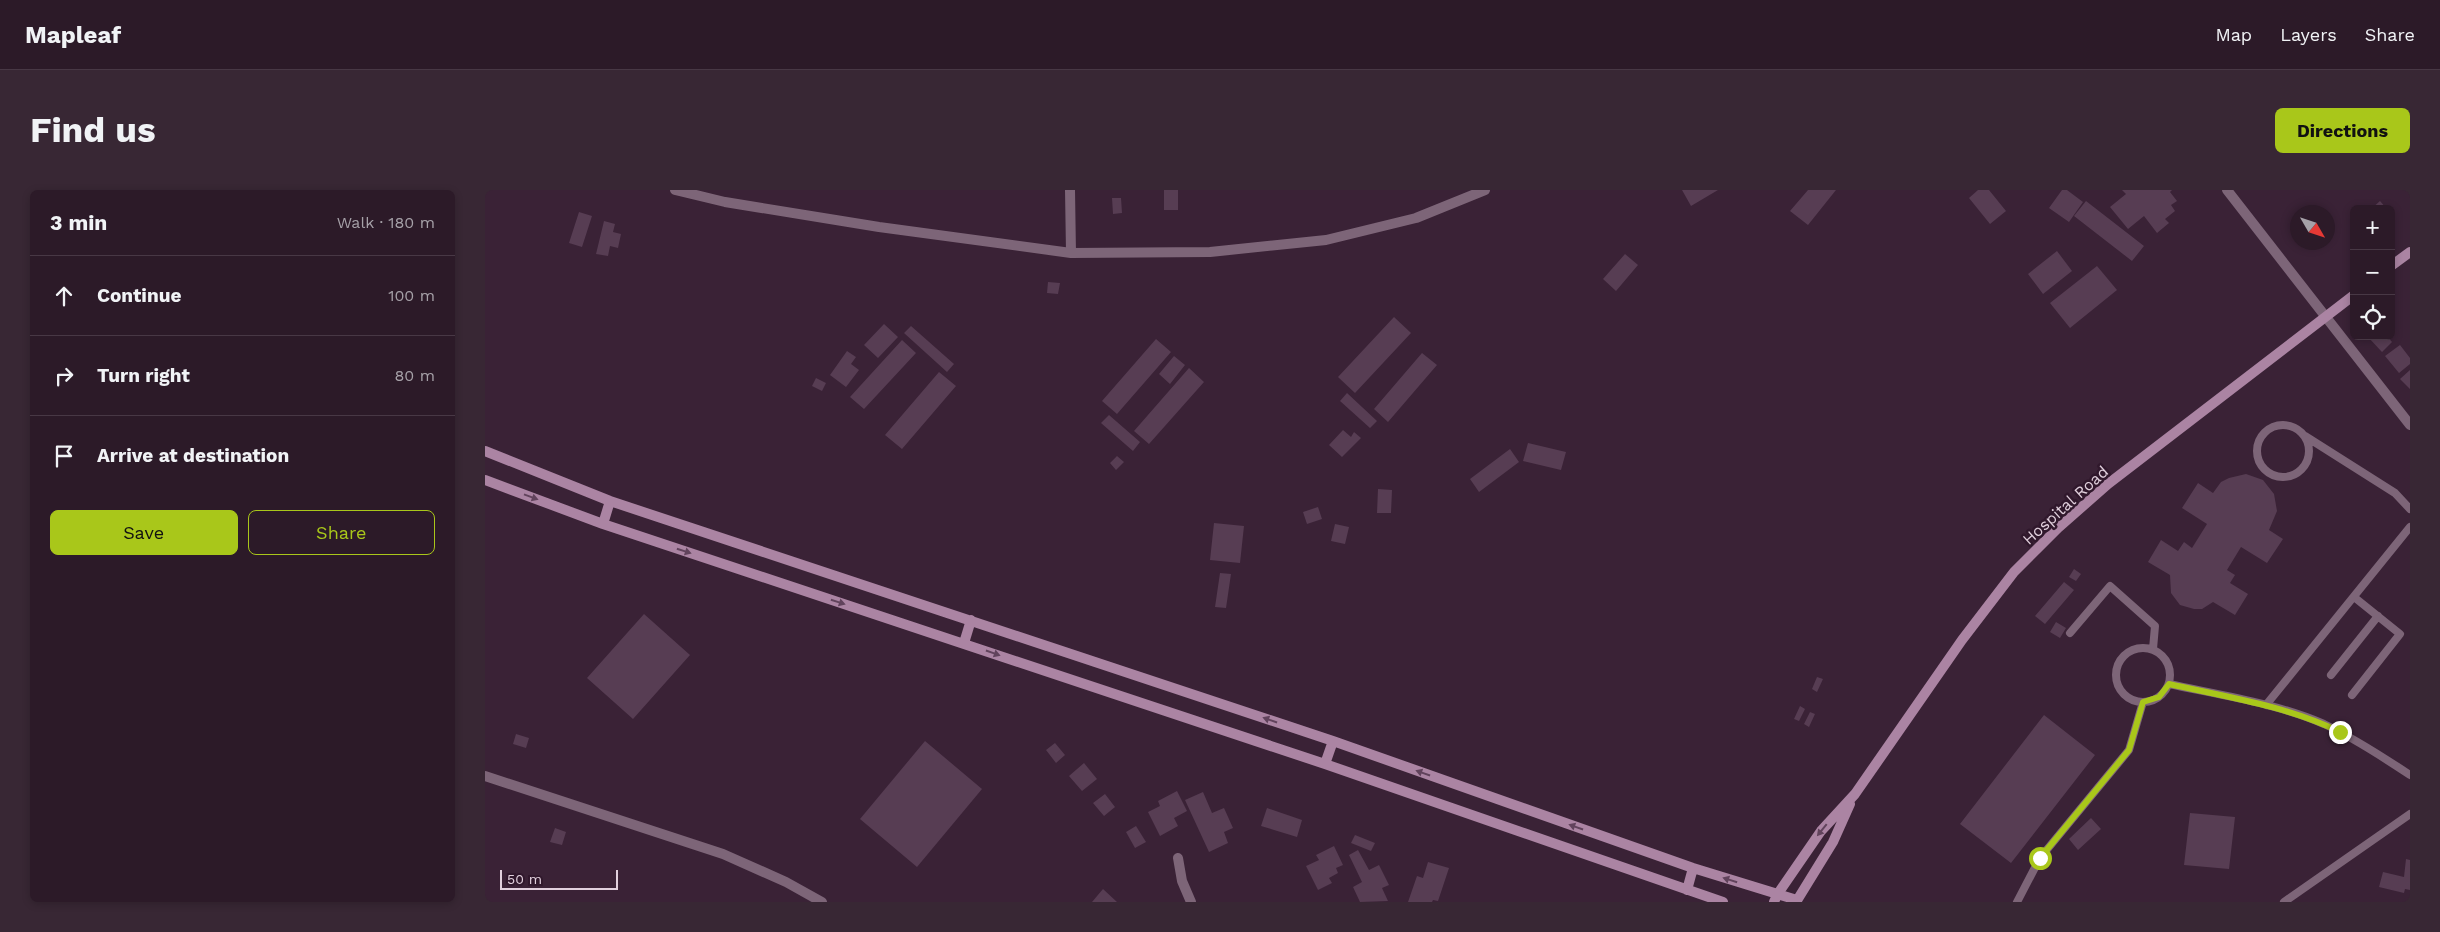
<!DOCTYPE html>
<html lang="en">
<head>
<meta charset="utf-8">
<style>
  :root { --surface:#2c1a28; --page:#382734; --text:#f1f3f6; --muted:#a6a1a8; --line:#483845; --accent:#a9c71a }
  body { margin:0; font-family:"Work Sans",sans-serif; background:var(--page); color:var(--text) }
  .controls { position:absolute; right:15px; top:15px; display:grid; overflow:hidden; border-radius:8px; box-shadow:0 2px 8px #0003 }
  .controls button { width:45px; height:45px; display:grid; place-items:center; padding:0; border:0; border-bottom:1px solid var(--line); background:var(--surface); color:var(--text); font:25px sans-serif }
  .compass { position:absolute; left:1805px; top:15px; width:45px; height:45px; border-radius:50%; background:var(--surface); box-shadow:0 2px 8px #0003; rotate:129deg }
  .scale { position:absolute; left:15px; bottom:12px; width:118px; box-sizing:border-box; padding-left:5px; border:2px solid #e1d0dd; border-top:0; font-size:14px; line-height:18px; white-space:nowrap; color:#e1d0dd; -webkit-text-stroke:4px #30182c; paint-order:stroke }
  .stop { position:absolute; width:15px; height:15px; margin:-11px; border:4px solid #a9c71a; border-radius:50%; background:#fff }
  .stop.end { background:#a9c71a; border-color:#fff; box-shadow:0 1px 5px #0008 }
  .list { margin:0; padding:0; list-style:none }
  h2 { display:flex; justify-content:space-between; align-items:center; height:65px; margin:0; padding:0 20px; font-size:21px }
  h2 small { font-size:16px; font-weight:400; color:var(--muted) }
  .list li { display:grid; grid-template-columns:32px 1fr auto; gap:15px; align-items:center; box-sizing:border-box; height:80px; padding:0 20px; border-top:1px solid var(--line) }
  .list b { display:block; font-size:19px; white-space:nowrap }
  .list em { font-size:16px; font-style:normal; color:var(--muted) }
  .actions { display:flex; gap:10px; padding:15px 20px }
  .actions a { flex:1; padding:11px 0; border:1px solid var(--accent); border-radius:8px; text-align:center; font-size:18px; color:var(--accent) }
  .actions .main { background:var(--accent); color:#111 }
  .icon { flex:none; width:28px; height:28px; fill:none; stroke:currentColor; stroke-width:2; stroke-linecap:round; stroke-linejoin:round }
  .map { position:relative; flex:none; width:1925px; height:712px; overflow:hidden; border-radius:8px }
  header { display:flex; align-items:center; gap:30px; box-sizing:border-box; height:70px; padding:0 25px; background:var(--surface); border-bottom:1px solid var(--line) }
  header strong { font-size:24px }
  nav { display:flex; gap:28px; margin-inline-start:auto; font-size:18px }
  .intro { display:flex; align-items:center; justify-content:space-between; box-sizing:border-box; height:120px; padding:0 30px }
  h1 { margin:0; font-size:35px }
  .button { padding:12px 22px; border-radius:8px; background:var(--accent); color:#111; font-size:18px; font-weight:700 }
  main { display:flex; gap:30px; padding:0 30px }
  aside { flex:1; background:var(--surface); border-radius:8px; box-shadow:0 2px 8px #0003 }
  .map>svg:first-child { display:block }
  .building { fill:#573d53 }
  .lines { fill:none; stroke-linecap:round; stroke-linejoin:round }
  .lane { stroke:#7d6578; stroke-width:8 }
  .street { stroke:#7d6578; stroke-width:10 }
  .secondary { stroke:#ab84a3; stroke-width:10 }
  .oneway { fill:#61435c }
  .route { stroke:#a9c71a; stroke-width:6 }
  .labels { text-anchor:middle; stroke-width:5; stroke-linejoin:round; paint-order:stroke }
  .street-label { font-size:16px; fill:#e1d0dd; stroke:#30182c }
</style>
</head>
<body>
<header>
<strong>Mapleaf</strong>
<nav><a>Map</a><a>Layers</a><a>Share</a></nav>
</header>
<div class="intro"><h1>Find us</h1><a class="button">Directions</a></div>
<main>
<aside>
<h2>3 min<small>Walk · 180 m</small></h2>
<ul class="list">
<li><svg class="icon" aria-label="ahead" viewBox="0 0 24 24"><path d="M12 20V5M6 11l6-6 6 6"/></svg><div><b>Continue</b></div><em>100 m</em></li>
<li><svg class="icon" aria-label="right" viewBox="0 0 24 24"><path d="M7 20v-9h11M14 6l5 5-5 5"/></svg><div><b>Turn right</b></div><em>80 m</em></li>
<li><svg class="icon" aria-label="arrive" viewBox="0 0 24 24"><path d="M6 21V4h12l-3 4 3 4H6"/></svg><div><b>Arrive at destination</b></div></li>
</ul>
<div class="actions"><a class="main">Save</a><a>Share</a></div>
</aside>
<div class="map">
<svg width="1925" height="712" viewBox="0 0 1925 712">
  <rect width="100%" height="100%" fill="#3a2236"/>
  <path class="building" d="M679 0H693V20H679Z
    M1197 0H1233L1206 16Z
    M1323 0H1351L1323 35 1305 21Z
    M1493 0H1504L1521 21 1505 34 1484 8Z
    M1577 0H1582L1598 12 1584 32 1564 18Z
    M1637 0H1687L1685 2 1692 11 1686 15 1690 21 1680 29 1684 33 1672 43 1659 26 1643 39 1625 17 1641 4Z
    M627 8H636L637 23 628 24Z
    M1601 11 1659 56 1647 71 1589 26Z
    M1895 11 1902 19H1886Z
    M94 22 107 26 97 57 84 53Z
    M119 31 130 34 128 42 136 44 133 58 125 56 123 66 111 64Z
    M1572 61 1587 81 1558 104 1543 84Z
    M1140 64 1153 75 1131 101 1118 89Z
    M1612 76 1632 100 1585 138 1565 113Z
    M563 92 575 93 573 104 562 103Z
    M909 127 926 143 870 203 853 187Z
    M399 134 413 147 393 168 379 155Z
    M426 136 469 174 462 182 419 143Z
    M1882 146H1902L1907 152 1897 162Z
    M671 149 686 162 632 224 617 211Z
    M417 150 431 163 379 219 365 207Z
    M1915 155 1925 168V174L1914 183 1900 166Z
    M362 161 371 167 366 174 374 180 361 197 345 185Z
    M937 163 952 175 903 232 889 219Z
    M689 166 700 175 685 194 674 184Z
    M704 178 719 192 664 254 649 241Z
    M1925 180V199L1915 189Z
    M454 182 471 196 417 259 400 245Z
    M331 188 341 193 337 201 327 196Z
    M862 203 892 231 885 238 855 211Z
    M624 225 655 252 648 261 616 233Z
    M858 240 866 247 869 242 876 248 857 267 844 255Z
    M1043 253 1081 262 1076 280 1038 271Z
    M1025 259 1034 272 994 302 985 289Z
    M632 266 639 272 631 280 625 273Z
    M1761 284 1778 290 1789 304 1792 321 1784 340 1798 349 1782 373 1756 357 1742 380 1750 385 1745 393 1763 404 1750 425 1728 412 1717 419H1709L1695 415 1686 403 1685 385 1663 372 1676 350 1693 361 1699 352 1707 358 1722 334 1697 318 1713 293 1728 303 1736 292 1744 288Z
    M893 299 907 300 906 323H892Z
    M833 317 837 329 822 334 818 322Z
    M729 333 759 336 755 373 725 370Z
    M850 334 864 337 860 354 846 351Z
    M1589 379 1596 384 1591 391 1584 387Z
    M735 383 746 384 741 418 730 417Z
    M1579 392 1589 400 1560 434 1550 426Z
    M159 424 205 465 148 529 102 488Z
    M1571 432 1581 438 1575 448 1565 442Z
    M1332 487 1338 489 1332 502 1327 499Z
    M1315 516 1320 519 1314 531 1309 529Z
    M1325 522 1330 524 1324 537 1319 534Z
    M1559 525 1610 565 1526 673 1475 634Z
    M31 544 44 548 41 558 28 554Z
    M440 551 497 599 432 677 375 629Z
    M570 553 580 565 571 573 561 560Z
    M599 573 612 589 597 601 584 586Z
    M692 601 702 621 689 628 693 636 675 646 663 622 675 616 673 611Z
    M718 602 727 623 739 618 748 638 739 642 743 653 724 662 700 610Z
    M620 604 630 617 619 626 608 613Z
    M782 618 817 630 812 647 776 636Z
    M1705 623 1750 627 1744 679 1699 675Z
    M1606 628 1616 639 1593 660 1584 649Z
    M651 636 661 652 650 658 641 642Z
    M70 638 81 642 77 655 65 652Z
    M870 645 890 653 886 661 866 653Z
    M849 656 858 675 851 678 853 683 844 688 847 693 833 700 821 676 834 670 831 665Z
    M873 660 884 680 894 675 904 695 897 698 903 711 875 712 868 697 877 692 864 665Z
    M1921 669 1925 670V700L1920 699 1919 703 1894 697 1898 682 1919 687Z
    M943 672 964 678 953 711 948 710 947 712H923L932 686 938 688Z
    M618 699 632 712H607Z"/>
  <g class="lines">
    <path class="lane" d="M1772 261a26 26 0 1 1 52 0a26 26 0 1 1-52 0Z
      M1820 246 1910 303 1925 319
      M1585 443 1625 396 1670 436 1668 459
      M1631 485a27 27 0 1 1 54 0a27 27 0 1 1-54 0Z
      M1846 485 1893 426
      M1684 494C1735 505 1791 513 1839 534 1869 548 1898 567 1925 585
      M1867 505 1915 444 1869 407
      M1781 515 1925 337
      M1532 712 1555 668 1644 560 1658 512
      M1799 712 1925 624"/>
    <path class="street" d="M190 0 240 12 394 37 586 63 725 62 841 50 931 28 1000 0
      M585 0 586 63
      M1742 0 1925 235
      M0 586 238 664 301 692 337 712
      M693 668 697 691 706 712"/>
    <path class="secondary" d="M1906 76 1925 62
      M0 261 125 311 848 551 1208 678 1312 710
      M0 290 118 334 840 574 1238 712
      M118 334 125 311
      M479 453 486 430
      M840 574 848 551
      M1202 700 1208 678
      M1289 712 1292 705 1336 641 1370 604 1477 450 1529 382 1573 338 1623 294 1869 105
      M1311 712 1348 652 1365 614"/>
  </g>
  <defs><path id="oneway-solid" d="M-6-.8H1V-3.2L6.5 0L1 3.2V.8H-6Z" transform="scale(1.25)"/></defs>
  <g class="oneway">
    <use href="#oneway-solid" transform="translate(46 307) rotate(20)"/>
    <use href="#oneway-solid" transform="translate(199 361) rotate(18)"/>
    <use href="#oneway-solid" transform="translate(353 412) rotate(18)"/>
    <use href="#oneway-solid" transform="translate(508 463) rotate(19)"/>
    <use href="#oneway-solid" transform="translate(785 530) rotate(-161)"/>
    <use href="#oneway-solid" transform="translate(938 583) rotate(-161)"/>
    <use href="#oneway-solid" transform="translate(1091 637) rotate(-161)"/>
    <use href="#oneway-solid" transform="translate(1337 640) rotate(129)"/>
    <use href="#oneway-solid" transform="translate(1245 690) rotate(-162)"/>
  </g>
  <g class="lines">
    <path class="route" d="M1555 668 1644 560 1658 512 1674 507 1684 494C1742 507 1802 516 1855 542"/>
  </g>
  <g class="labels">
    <g class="street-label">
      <text transform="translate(1580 315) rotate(-42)" y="6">Hospital Road</text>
    </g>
  </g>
</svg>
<div class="controls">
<button>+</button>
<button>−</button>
<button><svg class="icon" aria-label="locate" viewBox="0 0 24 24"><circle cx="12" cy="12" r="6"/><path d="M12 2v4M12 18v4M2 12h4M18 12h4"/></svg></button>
</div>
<svg class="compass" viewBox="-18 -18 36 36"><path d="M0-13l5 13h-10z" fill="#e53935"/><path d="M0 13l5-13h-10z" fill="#a6a1a8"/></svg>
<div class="scale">50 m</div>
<div class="stop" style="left:1555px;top:668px"></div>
<div class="stop end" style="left:1855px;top:542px"></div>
</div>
</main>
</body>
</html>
